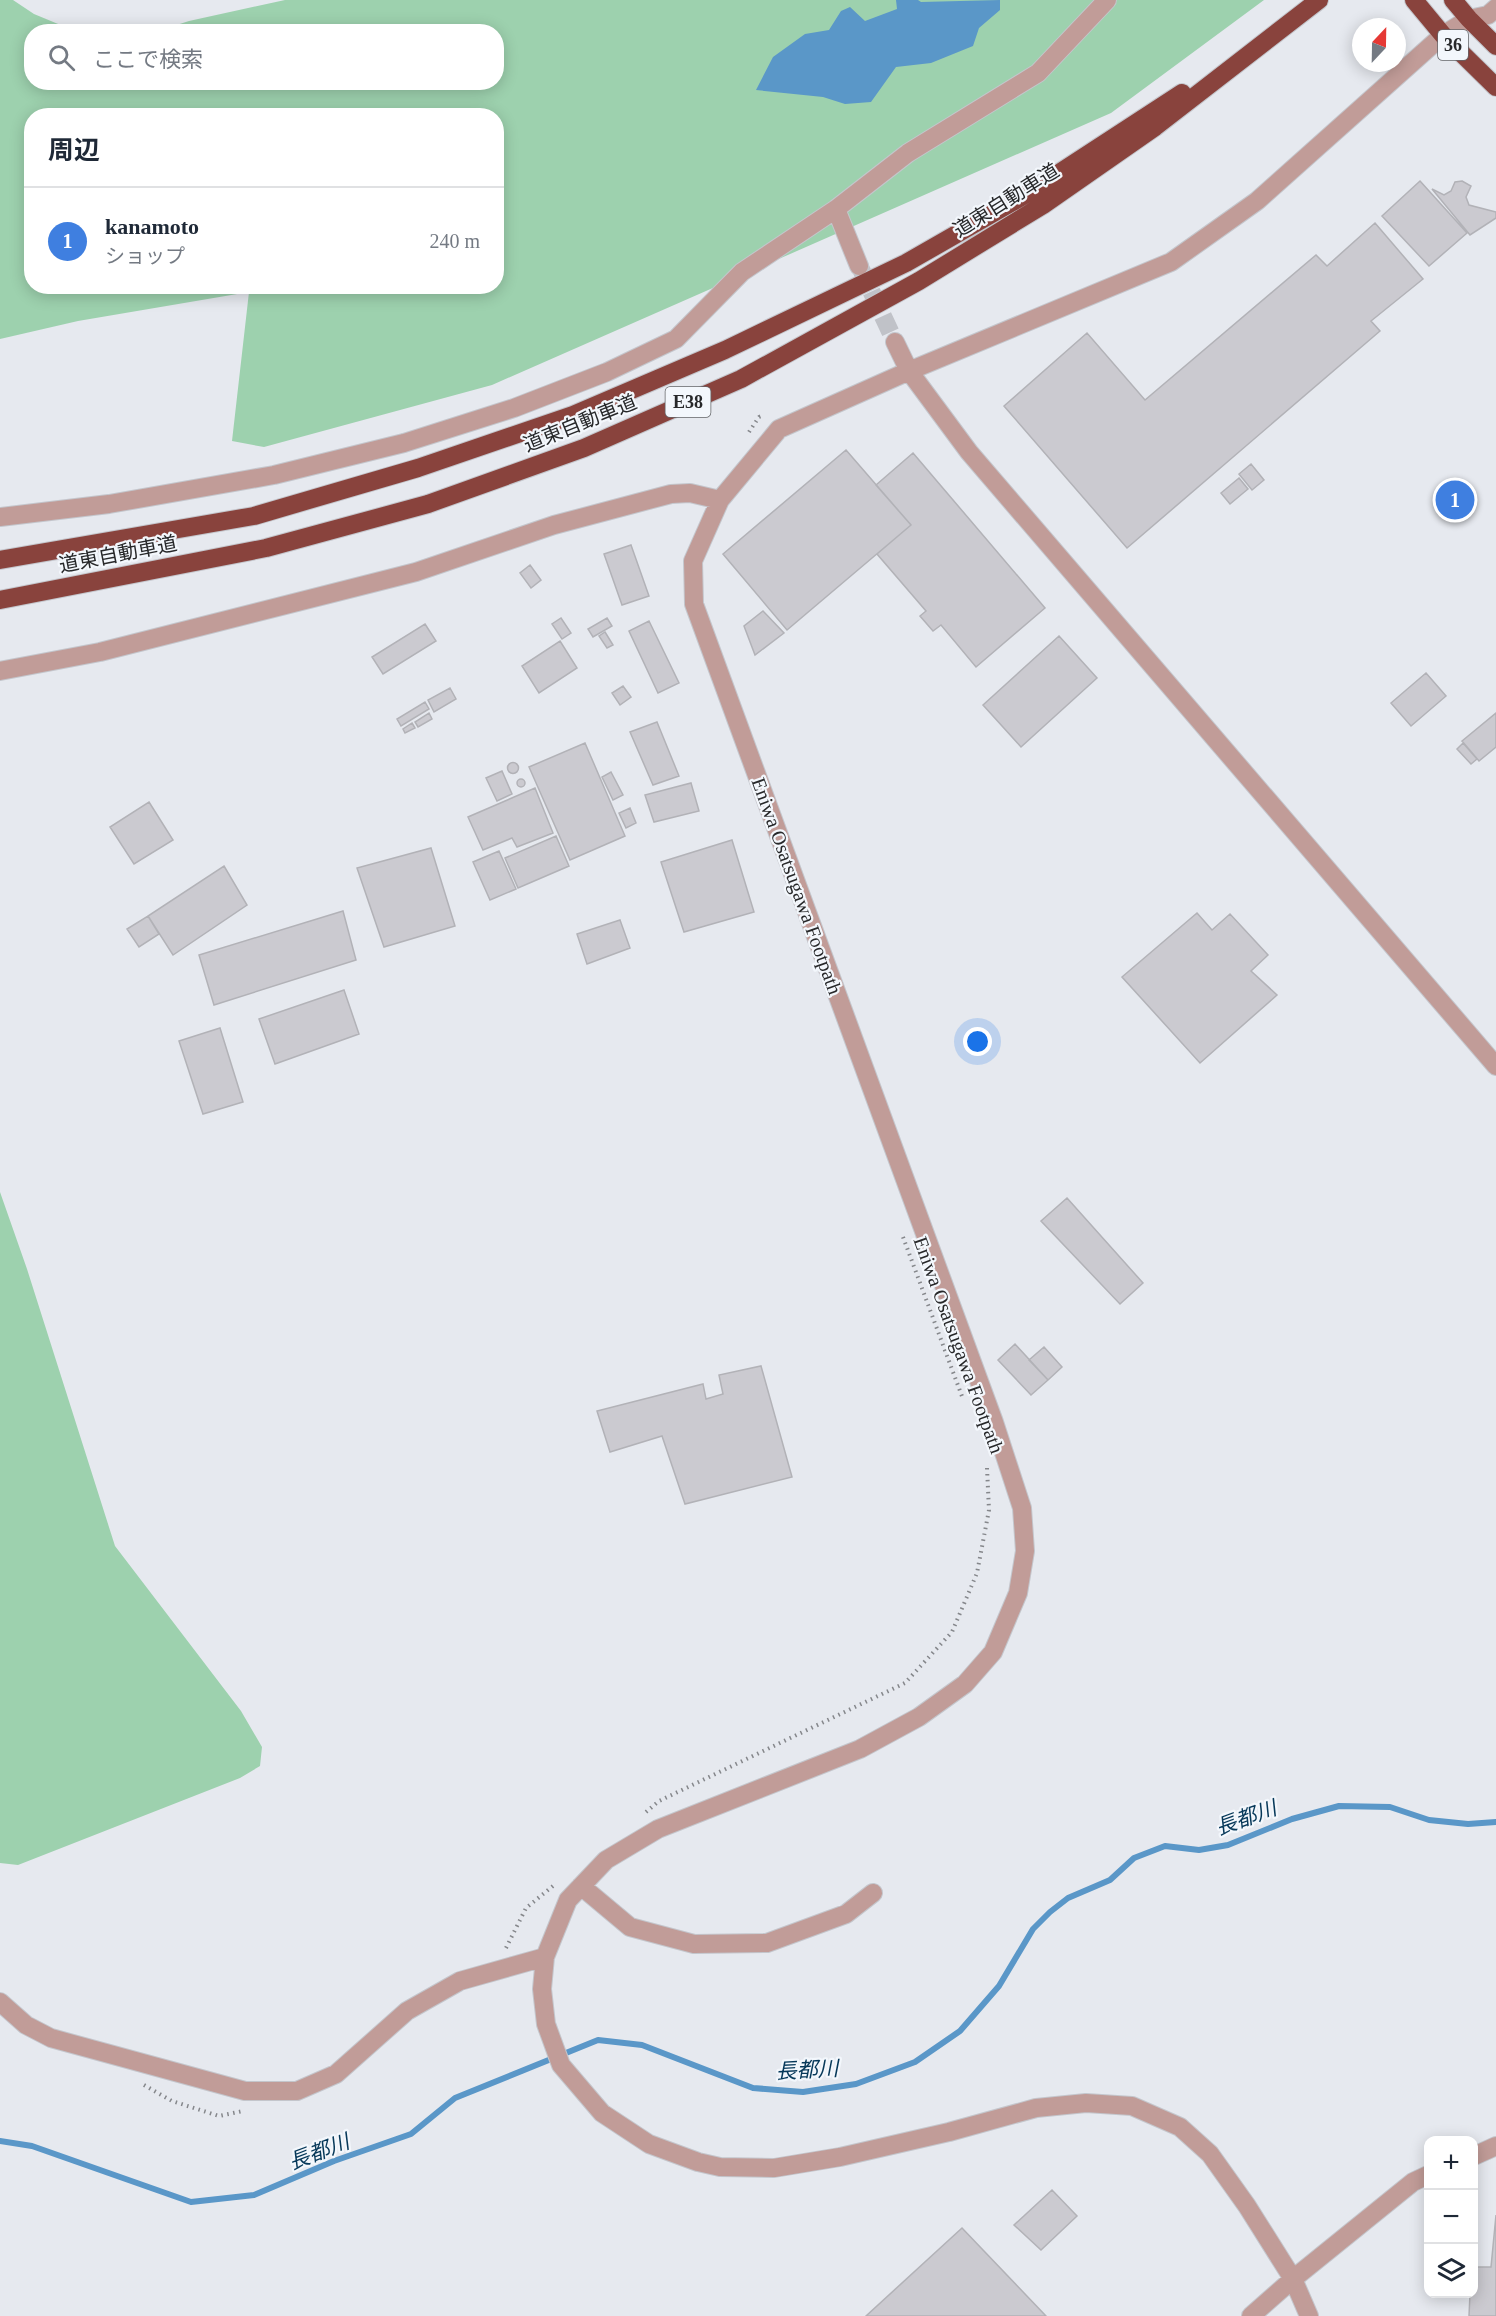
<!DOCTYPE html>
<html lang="ja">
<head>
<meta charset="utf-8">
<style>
  :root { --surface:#fff; --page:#f2f2f3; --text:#1f2937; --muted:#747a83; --line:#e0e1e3; --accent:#ea580c }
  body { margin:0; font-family:"Times New Roman","Noto Sans JP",serif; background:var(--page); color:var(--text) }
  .controls { position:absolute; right:18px; bottom:18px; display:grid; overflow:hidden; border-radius:12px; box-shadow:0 3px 15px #0003 }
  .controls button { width:54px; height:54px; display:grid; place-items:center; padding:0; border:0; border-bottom:2px solid var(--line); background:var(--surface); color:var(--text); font:30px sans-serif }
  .compass { position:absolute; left:1352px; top:18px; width:54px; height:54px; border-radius:50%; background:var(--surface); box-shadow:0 3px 15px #0003; rotate:22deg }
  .you { position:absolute; left:978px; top:1042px; width:21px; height:21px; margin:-15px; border:4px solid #fff; border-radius:50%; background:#1a73e8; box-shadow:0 0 0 9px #1a73e833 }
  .badge { display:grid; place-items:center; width:39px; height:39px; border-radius:50%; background:var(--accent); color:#fff; font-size:20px; font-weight:700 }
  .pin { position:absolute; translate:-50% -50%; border:3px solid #fff; box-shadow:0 2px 6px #0006 }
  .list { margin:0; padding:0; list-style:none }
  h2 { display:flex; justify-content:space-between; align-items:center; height:78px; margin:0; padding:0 24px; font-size:26px }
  h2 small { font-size:20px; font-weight:400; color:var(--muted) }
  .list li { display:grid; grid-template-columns:39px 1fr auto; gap:18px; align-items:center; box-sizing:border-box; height:108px; padding:0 24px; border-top:2px solid var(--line) }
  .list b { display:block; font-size:22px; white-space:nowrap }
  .list p { margin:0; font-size:20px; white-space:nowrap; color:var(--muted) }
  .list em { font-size:20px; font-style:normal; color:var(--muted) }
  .icon { flex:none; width:33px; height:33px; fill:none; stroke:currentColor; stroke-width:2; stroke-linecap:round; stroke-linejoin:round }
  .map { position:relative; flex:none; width:1496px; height:2316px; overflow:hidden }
  .search { position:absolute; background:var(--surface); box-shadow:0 3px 15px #0003; left:24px; top:24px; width:480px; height:66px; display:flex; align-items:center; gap:15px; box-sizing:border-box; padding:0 21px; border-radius:24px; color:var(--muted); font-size:22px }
  .panel { position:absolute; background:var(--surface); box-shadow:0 3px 15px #0003; left:24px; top:108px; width:480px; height:186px; border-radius:24px }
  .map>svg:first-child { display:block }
  .green { fill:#9dd1ae; fill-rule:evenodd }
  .water { fill:#5a97c8 }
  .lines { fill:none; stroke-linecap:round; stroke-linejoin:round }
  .stream { stroke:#5a97c8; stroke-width:6 }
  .building { fill:#cbcad0; stroke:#b2b2b7; stroke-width:1.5 }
  .minor-tunnel { stroke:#c0c2c8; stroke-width:18; stroke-dasharray:18 9; stroke-linecap:butt }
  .minor-casing { stroke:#c4c6cc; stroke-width:20 }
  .highway-casing { stroke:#c4c6cc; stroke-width:20 }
  .path { stroke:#85878b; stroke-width:4; stroke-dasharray:1.5 4.5; stroke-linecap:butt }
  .minor { stroke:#c19c98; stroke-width:18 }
  .highway { stroke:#89433d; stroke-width:18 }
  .labels { text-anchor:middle; stroke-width:4.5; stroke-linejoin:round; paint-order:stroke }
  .shield { fill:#f3f7fc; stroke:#646669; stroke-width:1.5 }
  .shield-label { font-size:18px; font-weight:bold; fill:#27282a }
  .street-label { font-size:20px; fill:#27282a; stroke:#f3f7fc }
  .water-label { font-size:21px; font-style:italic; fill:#063859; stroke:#f3f7fc }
</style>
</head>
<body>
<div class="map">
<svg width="1496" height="2316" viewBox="0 0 1496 2316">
  <rect width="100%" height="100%" fill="#e6e9ef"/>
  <path class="green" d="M0 0H13L34 14 75 31 32 32V82H496V32L158 31 189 21 285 0H1264L1111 113 492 385 264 447 232 441 249 292 78 321 0 339ZM32 116H496V286H32Z
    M0 1192 27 1269 115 1546 241 1711 262 1747 260 1766 240 1778 18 1865 0 1863Z"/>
  <path class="water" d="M896 0H918L921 2 1000 0V10L979 28 973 46 931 63 896 67 871 102 845 104 823 97 756 90 773 57 805 34 829 30 841 11 850 7 865 21 897 9Z"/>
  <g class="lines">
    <path class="stream" d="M0 2141 32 2146 191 2202 254 2195 334 2161 411 2134 455 2098 598 2040 642 2045 753 2088 803 2092 856 2084 915 2062 960 2031 999 1986 1033 1929 1050 1912 1068 1898 1110 1880 1134 1858 1165 1846 1199 1850 1228 1845 1292 1819 1339 1806 1390 1807 1429 1820 1468 1824 1496 1822"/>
  </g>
  <path class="building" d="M1420 181 1467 233 1429 266 1382 216Z
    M1462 181 1471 186 1466 197 1469 205 1496 212V218L1470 235 1432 189 1444 195 1451 191 1455 182Z
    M1375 223 1423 279 1371 321 1380 331 1127 548 1004 406 1087 333 1145 400 1316 255 1327 266Z
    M846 450 911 525 787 630 723 554Z
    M913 453 1045 608 976 667 941 625 933 631 920 616 926 611 877 554 911 525 876 485Z
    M1251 464 1264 480 1252 490 1239 474Z
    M1239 478 1248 489 1230 504 1221 493Z
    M631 545 649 596 622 605 604 554Z
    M530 565 541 580 531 588 520 573Z
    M763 611 784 633 755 655 744 626Z
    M561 618 571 633 562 639 552 624Z
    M607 618 612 626 593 637 588 629Z
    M649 621 679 683 658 693 629 631Z
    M425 624 436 641 383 674 372 657Z
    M605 632 613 645 607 648 599 636Z
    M1059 636 1097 678 1021 747 983 705Z
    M560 641 577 668 539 693 522 666Z
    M1426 673 1446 696 1411 726 1391 703Z
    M623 686 631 697 620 705 612 693Z
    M450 688 456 699 434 712 428 700Z
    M425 702 429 709 401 726 397 719Z
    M429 713 432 719 418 727 415 722Z
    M1496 713V747L1479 761 1462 741Z
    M657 722 679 776 653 785 630 732Z
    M412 723 415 728 405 733 403 729Z
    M585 743 625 836 570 860 529 767Z
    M1463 743 1477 759 1471 764 1457 749Z
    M507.5 768a5.5 5.5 0 1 1 11 0a5.5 5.5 0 1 1-11 0Z
    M502 771 512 794 497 801 486 778Z
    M611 772 623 795 613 800 602 777Z
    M517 783a4 4 0 1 1 8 0a4 4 0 1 1-8 0Z
    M691 783 699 811 654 822 645 795Z
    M535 788 553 833 517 847 512 838 483 850 468 817Z
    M149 802 173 840 134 864 110 827Z
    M630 808 636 823 626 828 619 813Z
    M556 836 569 866 518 888 505 858Z
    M732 840 754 912 684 932 661 862Z
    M431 848 455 926 384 947 357 868Z
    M499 851 516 889 490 900 473 862Z
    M224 866 247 905 173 955 148 916Z
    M343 911 356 960 214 1005 199 955Z
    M1197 913 1212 930 1230 914 1268 955 1251 971 1277 995 1200 1063 1122 977Z
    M148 916 159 934 139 947 127 929Z
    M620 920 630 948 587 964 577 934Z
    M344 990 359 1034 275 1064 259 1019Z
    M220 1028 243 1102 203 1114 179 1041Z
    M1067 1198 1143 1283 1120 1304 1041 1221Z
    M1015 1344 1048 1380 1031 1395 998 1360Z
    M1044 1347 1062 1367 1048 1380 1029 1360Z
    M761 1366 792 1477 685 1504 662 1436 610 1452 597 1411 703 1384 706 1399 723 1394 719 1375Z
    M1052 2190 1077 2216 1041 2250 1014 2225Z
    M1496 2215V2316H1469L1470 2294H1474V2267H1491Z
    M962 2228 1046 2316H866Z"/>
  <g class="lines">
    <path class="minor-tunnel" d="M860 267 895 342"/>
    <g class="minor-casing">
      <path id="minor" d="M836 209 859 266
        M895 342 909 371 969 452 1496 1066
        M0 517 109 504 274 475 404 443 514 408 607 372 676 339 742 272 836 209 908 153 1038 73 1107 0
        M0 671 100 652 416 572 554 525 671 494 690 493 720 500
        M581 1886 630 1927 694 1944 767 1943 846 1914 873 1893
        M0 2002 26 2025 51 2038 245 2091H297L336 2074 407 2011 460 1981 545 1957
        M1474 2156 1496 2146
        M1251 2316 1293 2279 1413 2182 1428 2175
        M1309 2316 1293 2279 1247 2206 1210 2154 1180 2127 1132 2106 1086 2103 1036 2108 949 2132 840 2157 774 2168 720 2167 698 2162 649 2144 602 2113 561 2065 546 2024 542 1989 545 1957 568 1900 606 1860 658 1829 860 1749 919 1717 965 1684 993 1652 1018 1593 1025 1551 1022 1508 994 1422 694 604 693 561 720 500 779 429 909 371 1171 262 1257 201 1443 35 1469 19 1488 15 1496 8"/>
    </g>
    <g class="highway-casing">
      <path id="highway" d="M1414 0 1443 35 1496 87
        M1453 0 1469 19 1496 46
        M0 560 254 516 418 468 573 415 725 350 906 263 1030 192 1182 93
        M0 600 266 548 428 504 584 448 741 379 919 281 1043 205 1155 127 1319 0"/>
    </g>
    <path class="path" d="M749 432 759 417 764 415
      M903 1237 963 1399
      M646 1812 659 1801 905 1683 952 1632 977 1573 989 1510 987 1468
      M506 1948 526 1908 553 1886
      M144 2085 172 2101 219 2116 243 2111"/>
    <use href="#minor" class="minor"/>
    <use href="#highway" class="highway"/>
  </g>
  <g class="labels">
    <g class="shield">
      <rect x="1438" y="30" width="30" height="30" rx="4.5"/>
      <rect x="665.5" y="387" width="45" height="30" rx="4.5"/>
    </g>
    <g class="shield-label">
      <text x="1453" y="51">36</text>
      <text x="688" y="408">E38</text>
    </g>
    <g class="street-label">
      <text transform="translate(1006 200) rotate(-32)" y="7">道東自動車道</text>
      <text transform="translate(580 423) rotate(-22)" y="7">道東自動車道</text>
      <text transform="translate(118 554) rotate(-11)" y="7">道東自動車道</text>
      <text transform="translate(797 886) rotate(70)" y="7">Eniwa Osatsugawa Footpath</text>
      <text transform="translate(959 1345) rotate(70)" y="7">Eniwa Osatsugawa Footpath</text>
    </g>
    <g class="water-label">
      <text transform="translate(1246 1818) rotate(-20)" y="7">長都川</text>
      <text transform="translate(807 2070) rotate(-3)" y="7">長都川</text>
      <text transform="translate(319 2152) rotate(-21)" y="7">長都川</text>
    </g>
  </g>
</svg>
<div class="controls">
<button>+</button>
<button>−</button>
<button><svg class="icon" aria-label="layers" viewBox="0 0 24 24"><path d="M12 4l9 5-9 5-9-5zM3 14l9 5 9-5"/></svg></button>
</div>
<svg class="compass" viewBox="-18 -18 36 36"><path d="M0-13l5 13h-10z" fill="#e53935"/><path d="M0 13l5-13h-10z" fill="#747a83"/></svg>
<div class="you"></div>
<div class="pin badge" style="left:1455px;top:500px;background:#3f7fe0">1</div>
<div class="search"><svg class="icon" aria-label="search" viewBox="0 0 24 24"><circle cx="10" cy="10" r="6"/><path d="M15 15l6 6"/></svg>ここで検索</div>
<section class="panel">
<h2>周辺<small></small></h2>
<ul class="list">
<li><span class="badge" style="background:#3f7fe0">1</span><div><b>kanamoto</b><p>ショップ</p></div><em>240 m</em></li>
</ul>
</section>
</div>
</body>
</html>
